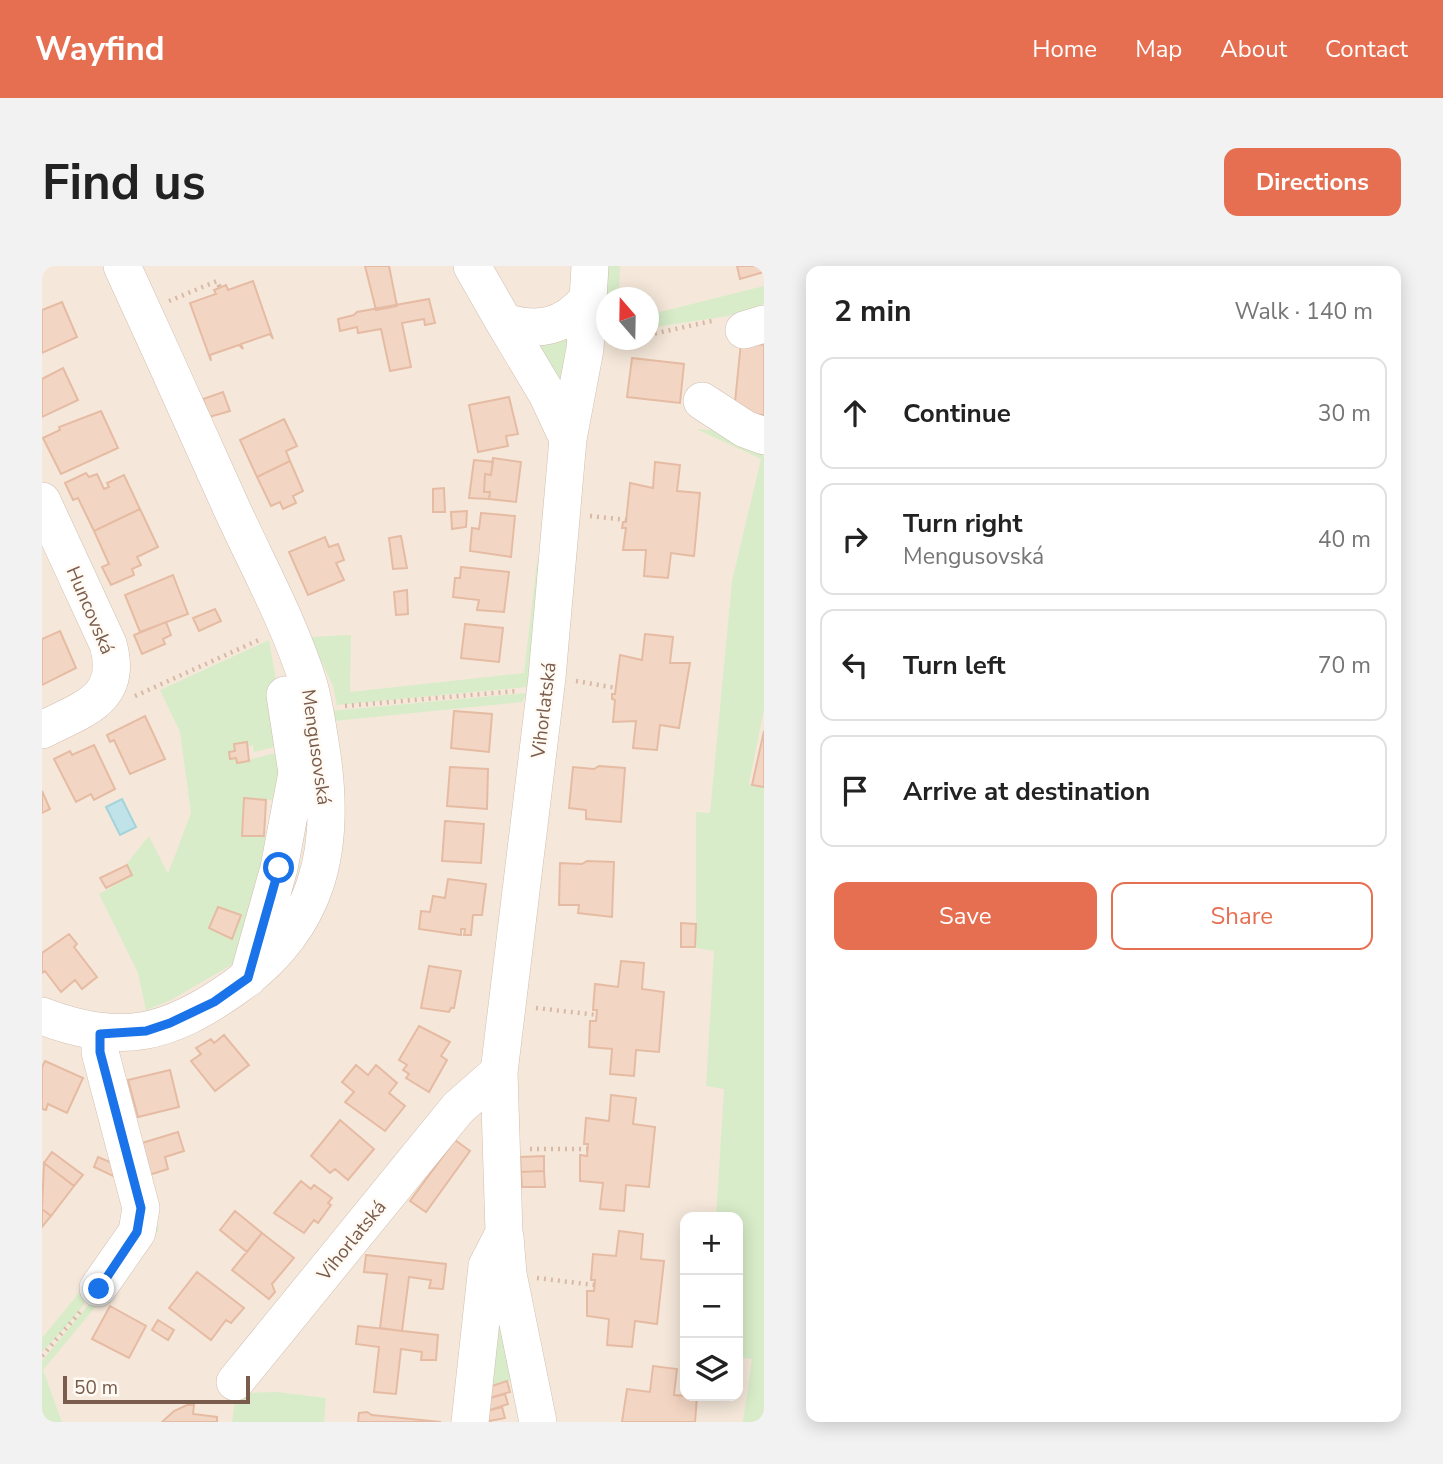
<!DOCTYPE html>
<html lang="en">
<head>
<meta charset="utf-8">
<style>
  :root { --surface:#fff; --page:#f2f2f2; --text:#222; --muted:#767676; --line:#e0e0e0; --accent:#e76f51 }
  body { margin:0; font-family:"Nunito Sans",sans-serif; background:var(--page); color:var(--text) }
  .controls { position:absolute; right:21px; bottom:21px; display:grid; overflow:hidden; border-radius:14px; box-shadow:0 4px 18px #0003 }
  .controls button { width:63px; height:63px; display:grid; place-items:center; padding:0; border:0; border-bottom:2px solid var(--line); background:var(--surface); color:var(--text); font:35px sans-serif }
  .compass { position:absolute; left:554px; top:21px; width:63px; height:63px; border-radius:50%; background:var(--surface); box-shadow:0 4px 18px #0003; rotate:340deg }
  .scale { position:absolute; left:21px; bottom:18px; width:187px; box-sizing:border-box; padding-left:7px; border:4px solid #7a5c4d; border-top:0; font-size:19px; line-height:24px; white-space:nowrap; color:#7a5c4d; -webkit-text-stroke:5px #fffaf3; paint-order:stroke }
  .stop { position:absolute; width:21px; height:21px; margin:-16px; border:5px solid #1a73e8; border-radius:50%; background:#fff }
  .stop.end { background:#1a73e8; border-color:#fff; box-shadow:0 2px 7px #0008 }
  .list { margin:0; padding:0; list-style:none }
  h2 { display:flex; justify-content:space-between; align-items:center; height:91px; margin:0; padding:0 28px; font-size:30px }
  h2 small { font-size:23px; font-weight:400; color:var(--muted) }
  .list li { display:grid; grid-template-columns:46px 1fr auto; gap:21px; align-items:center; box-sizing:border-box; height:112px; margin:0 14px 14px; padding:0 14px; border:2px solid var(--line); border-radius:14px }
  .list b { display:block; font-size:26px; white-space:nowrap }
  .list p { margin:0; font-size:23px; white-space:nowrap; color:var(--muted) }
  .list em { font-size:23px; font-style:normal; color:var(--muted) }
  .actions { display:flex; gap:14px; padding:21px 28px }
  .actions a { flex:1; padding:16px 0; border:2px solid var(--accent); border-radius:14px; text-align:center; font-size:24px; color:var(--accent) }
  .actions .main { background:var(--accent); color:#fff }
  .icon { flex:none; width:38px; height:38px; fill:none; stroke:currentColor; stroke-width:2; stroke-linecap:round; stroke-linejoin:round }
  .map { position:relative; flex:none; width:722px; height:1156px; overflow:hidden; border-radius:14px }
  header { display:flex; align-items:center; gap:42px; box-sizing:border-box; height:98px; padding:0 35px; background:var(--accent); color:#fff }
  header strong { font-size:33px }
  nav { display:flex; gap:38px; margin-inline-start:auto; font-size:24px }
  .intro { display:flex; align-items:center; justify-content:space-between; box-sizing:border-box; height:168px; padding:0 42px }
  h1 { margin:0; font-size:49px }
  .button { padding:18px 32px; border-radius:14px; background:var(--accent); color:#fff; font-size:24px; font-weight:700 }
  main { display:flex; gap:42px; padding:0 42px }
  aside { flex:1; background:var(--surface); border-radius:14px; box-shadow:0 4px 18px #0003 }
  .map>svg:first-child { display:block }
  .residential { fill:#f5e8da; fill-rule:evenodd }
  .green { fill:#d8ecc9 }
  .water { fill:#bfe3e8; stroke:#a5d3da; stroke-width:2 }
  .building { fill:#f3d5c3; stroke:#e6bba3; stroke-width:2 }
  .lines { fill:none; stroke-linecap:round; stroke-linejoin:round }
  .minor-casing { stroke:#d1beb0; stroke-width:38 }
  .path { stroke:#d9b8a5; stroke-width:4.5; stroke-dasharray:2 5; stroke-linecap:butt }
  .minor { stroke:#fff; stroke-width:37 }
  .route { stroke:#1a73e8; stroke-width:9 }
  .labels { text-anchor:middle; stroke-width:5; stroke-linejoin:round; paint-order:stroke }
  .street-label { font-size:19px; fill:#7a5c4d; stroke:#fffaf3 }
</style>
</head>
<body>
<header>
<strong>Wayfind</strong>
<nav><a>Home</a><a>Map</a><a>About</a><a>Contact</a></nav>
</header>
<div class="intro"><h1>Find us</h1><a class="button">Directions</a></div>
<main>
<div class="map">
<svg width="722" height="1156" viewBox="0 0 722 1156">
  <rect width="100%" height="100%" fill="#fdf6ec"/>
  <path class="residential" d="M0 0H722V1156H0ZM564 32H606V74H564ZM643 951H696V1130H643Z"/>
  <path class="green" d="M563 0H578L577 31 564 32V69L560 70Z
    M722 20V38L686 50 607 62 606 49Z
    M532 67 518 117 488 76Z
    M654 163 681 165 722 183V443L707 518 722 521V1156H701L710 1093 696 1091V951H674L682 823 664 820 672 685 654 682V546L668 547 690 315 719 193Z
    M495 295 499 296 485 421 295 439 291 420 268 371 309 369 308 426 482 407Z
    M227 374 245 478 212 486 211 479 187 486 188 492H194L195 497 245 484 232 534 203 532 200 569 222 570 232 593 191 698 127 735 104 744 96 707 57 628 90 610 83 600 107 570 126 608 149 547 138 466 118 424Z
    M485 427 480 436 292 455 289 445Z
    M66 789 117 964 1 1104 20 1156H0V1095L90 986Z
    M49 994C61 1030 22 1062 0 1086V1072L51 1010Z
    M451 1008 476 1112 444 1122Z
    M235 1126 284 1132 282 1156H190L193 1134 202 1127Z"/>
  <path class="water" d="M80 533 94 561 78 569 64 541Z"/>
  <path class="building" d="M323 0H347L355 40 334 44Z
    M695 0H722V6L698 13Z
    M211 15 231 73 228 68 199 78 201 83 197 79 168 89 169 95 148 37 174 28 172 24 184 19 186 24Z
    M387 33 393 57 383 59 382 53 360 57 369 101 348 105 339 63 316 67 315 61 298 65 296 53 312 49 315 46Z
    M20 36 35 71 0 87V44Z
    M699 76 722 79V149L692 146Z
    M590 92 642 98 638 137 585 131Z
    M21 102 36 134 0 151V113Z
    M181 126 188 145 167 151 161 133Z
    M467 131 476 168 464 170 466 180 436 186 427 139Z
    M59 145 76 182 19 208 1 172 18 164 17 161Z
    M242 153 255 180 244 185 248 195 215 211 198 174Z
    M451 192 479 196 474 236 447 233 448 226H442L443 208 449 209Z
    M432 194 451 196 449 209 443 208 442 226H448L447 233 427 232Z
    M248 195 261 225 251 230 254 237 241 243 238 236 229 240 215 211Z
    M613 196 638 199 635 225 658 227 652 290 629 287 626 312 602 310 604 284H581L584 262H580L581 256H584L588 217 611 222Z
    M44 207 47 211 55 208 62 223 67 221 65 217 82 209 98 243 52 265 36 232 31 234 23 217Z
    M402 222 403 246H391V223Z
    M98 243 116 281 95 291 99 299 90 303 92 309 69 319 60 301 67 298 52 265Z
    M425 245 424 261 410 263 409 246Z
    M439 247 473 250 469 291 428 285 430 262 437 263Z
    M359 270 365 302 351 303 347 272Z
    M283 271 287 281 296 278 302 294 294 297 302 314 266 329 247 286Z
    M419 301 467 306 462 346 435 344 437 334 411 331 413 312H418Z
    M131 309 146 348 98 366 83 329Z
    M365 324 366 348 354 349 352 326Z
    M173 343 179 355 157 365 151 352Z
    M124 356 129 369 121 373 123 378 100 388 92 369Z
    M423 358 461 362 457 396 419 392Z
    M18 365 34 402 0 419V373Z
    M603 368 631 371 628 397H648L637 462 618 459 615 484 591 482 594 455 571 456 573 434 570 433V428H573L578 389 600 394Z
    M412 445 450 448 447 486 409 482Z
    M103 450 123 493 88 508 72 474 68 476 65 469Z
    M722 465V521L710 519Z
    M205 476 207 495 195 497 194 492 188 493 187 486 193 485 192 478Z
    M52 479 73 523 52 534 49 528 34 536 12 493 28 485 30 489Z
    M557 500 583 502 579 556 544 553V544L527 542 531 501 552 503Z
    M408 501 446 503 445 543 405 540Z
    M0 525 8 543 0 547Z
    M202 532 224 534 222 570H200Z
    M403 555 442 558 439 597 400 595Z
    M545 595 572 596 570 651 536 647 537 639H517L518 597 540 598Z
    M85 599 90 609 64 622 58 612Z
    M406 613 444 618 440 649H431L429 669H422L423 663H419V669L377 663 379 645 388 646 391 630 403 632Z
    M176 641 199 649 190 673 167 662Z
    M639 657 654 658 653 681H639Z
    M27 668 35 678 32 681 55 711 40 723 33 714 19 726 3 705 0 707V687Z
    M579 695 602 697 600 723 622 726 617 786 594 784 592 810 568 808 570 783 547 781 548 755H554L555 744H551L553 718 576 721Z
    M387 700 419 705 412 742H409L407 746 379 742Z
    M377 760 408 776 399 790 405 794 387 826 364 812 367 808 361 804 365 799 357 794Z
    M182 769 207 799 173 825 149 795 159 788 154 782 169 773 172 777Z
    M3 795 41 812 25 847 6 838 4 844 0 843V801Z
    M314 799 326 809 334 799 355 817 347 827 363 840 343 865 303 836 312 826 300 816Z
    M128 804 137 841 96 851 86 814Z
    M569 829 594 832 591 858 613 861 607 921 584 919 582 945 558 943 561 917 538 915V889L545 890 546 878H542L544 852 567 855Z
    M298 854 332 883 306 914 293 903 288 907 269 890Z
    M136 866 142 885 123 891 126 903 107 909 97 878Z
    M413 874 428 885 384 946 368 935Z
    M10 886 41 909 32 920 2 897Z
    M502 890V905L479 906 478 891Z
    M56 891 75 899 71 910 52 901Z
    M2 897 32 920 9 950 0 943Z
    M502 905 503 921H480L479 906Z
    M259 915 269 923 272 919 290 932 286 937 289 939 276 957 272 954 262 967 232 947Z
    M0 943 9 950 0 961Z
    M193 945 220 967 205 986 178 964Z
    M577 965 601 968 599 993 622 995 615 1058 593 1055 590 1081 565 1079 567 1053 545 1050V1025H552L553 1014H549L551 988 574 990Z
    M220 967 252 992 230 1018 233 1026 227 1033 190 1004Z
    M324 989 404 998 401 1023 387 1022 389 1014 367 1011 360 1065 338 1062 345 1008 322 1006Z
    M155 1006 202 1042 189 1057 184 1054 169 1074 127 1042Z
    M68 1040 104 1060 87 1092 50 1073Z
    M116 1054 132 1064 126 1074 110 1064Z
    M316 1060 396 1069 394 1094H379L380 1086 359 1083 354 1128 332 1126 337 1081 314 1078Z
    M611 1100 635 1103 632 1129 655 1131 653 1156H580L585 1123 608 1126Z
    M465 1115 468 1126 447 1132 444 1122Z
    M463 1128 466 1138 445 1145 441 1134Z
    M145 1139H152L151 1148 175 1151V1156H120L132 1145Z
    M460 1141 463 1152 442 1156 445 1145Z
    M325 1146 330 1149 399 1156H316L317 1147Z"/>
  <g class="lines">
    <g class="minor-casing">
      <path id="minor" d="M430 0 462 56C496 66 521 62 545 34
        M462 56 505 128 526 173
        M702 64 722 58
        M660 135 703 163 722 170
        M0 235 66 378C82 433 41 443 0 464
        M206 712 237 602 255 507 243 429
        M0 750C78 780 126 769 193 721 276 662 294 586 280 489 276 464 273 439 266 416 247 356 215 298 189 241 153 161 117 80 80 0
        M463 971 466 1008 496 1156
        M56 1022 95 966 99 942 58 786V768
        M193 1116 416 842 457 806
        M428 1156 445 1000 462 967 457 806 505 411 526 173 543 83 548 0"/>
    </g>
    <path class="path" d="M127 35 175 15 178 22
      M606 69 674 54
      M571 77 588 74
      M548 250 585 254
      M534 415 574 422
      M93 430 219 373
      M303 440 475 425
      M494 742 555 749
      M488 883H545
      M495 1012 552 1019
      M0 1090 38 1046"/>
    <use href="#minor" class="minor"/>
  </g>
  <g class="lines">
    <path class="route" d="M57 1023 95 966 99 942 58 786V768L104 765 128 757 172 736 206 712 237 602"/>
  </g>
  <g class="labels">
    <g class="street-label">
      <text transform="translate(49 344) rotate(67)" y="7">Huncovská</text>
      <text transform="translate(501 444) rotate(-83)" y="7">Vihorlatská</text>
      <text transform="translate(275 481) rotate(82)" y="7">Mengusovská</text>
      <text transform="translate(309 974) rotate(-51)" y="7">Vihorlatská</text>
    </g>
  </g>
</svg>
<div class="controls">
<button>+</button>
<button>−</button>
<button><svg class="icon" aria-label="layers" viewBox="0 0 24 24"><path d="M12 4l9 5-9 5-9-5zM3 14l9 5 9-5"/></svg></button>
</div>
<svg class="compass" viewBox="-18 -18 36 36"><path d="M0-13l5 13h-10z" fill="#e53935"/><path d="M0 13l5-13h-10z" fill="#767676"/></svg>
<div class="scale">50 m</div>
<div class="stop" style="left:237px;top:602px"></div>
<div class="stop end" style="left:57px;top:1023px"></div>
</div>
<aside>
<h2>2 min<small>Walk · 140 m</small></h2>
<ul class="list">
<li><svg class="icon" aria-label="ahead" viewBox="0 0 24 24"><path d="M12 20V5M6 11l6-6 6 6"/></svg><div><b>Continue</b></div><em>30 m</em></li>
<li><svg class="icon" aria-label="right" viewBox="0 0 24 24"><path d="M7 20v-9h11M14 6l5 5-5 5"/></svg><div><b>Turn right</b><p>Mengusovská</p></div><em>40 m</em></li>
<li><svg class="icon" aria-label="left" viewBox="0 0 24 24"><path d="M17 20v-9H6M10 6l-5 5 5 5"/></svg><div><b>Turn left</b></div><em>70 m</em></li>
<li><svg class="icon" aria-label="arrive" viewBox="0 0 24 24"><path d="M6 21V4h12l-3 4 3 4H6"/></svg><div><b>Arrive at destination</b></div></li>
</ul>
<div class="actions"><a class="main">Save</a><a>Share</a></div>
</aside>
</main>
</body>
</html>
